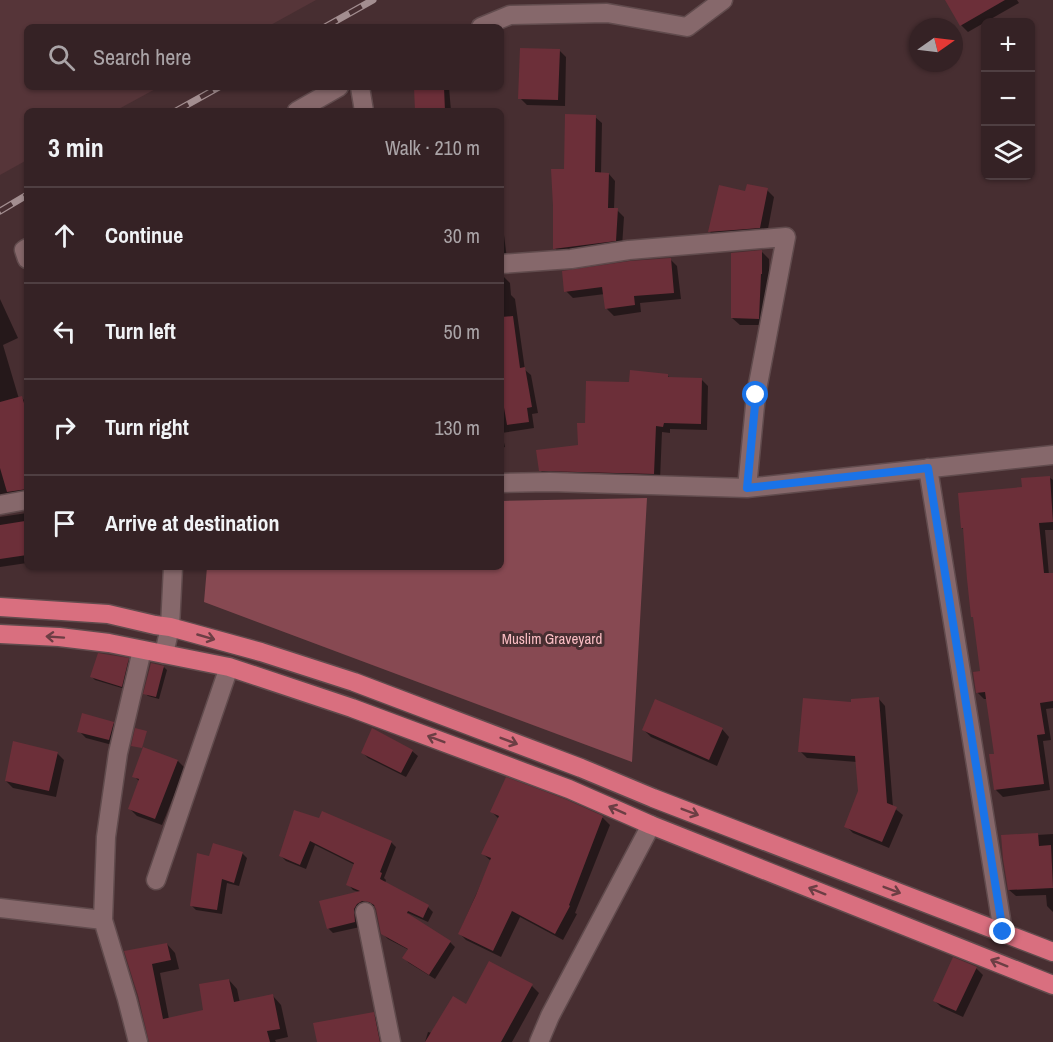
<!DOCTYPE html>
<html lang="en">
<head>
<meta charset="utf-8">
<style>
  :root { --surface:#352225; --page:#402f32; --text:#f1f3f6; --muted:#aaa4a7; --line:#4f3f42 }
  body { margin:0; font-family:"Archivo Narrow",sans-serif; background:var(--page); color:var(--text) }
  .controls { position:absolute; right:18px; top:18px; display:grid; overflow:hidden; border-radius:9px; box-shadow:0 2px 4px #0004 }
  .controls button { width:54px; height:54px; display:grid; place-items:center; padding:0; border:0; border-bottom:2px solid var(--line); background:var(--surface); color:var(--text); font:30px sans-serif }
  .compass { position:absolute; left:909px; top:18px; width:54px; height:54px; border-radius:50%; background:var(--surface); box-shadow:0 2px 4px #0004; rotate:76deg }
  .stop { position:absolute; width:18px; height:18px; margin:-14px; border:4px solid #1a73e8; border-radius:50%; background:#fff }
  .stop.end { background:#1a73e8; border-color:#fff; box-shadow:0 2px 6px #0008 }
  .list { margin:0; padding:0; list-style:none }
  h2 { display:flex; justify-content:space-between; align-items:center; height:78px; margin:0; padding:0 24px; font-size:26px }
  h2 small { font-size:20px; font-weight:400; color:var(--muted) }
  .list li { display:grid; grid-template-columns:39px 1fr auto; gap:18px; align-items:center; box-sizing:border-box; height:96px; padding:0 24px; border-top:2px solid var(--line) }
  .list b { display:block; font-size:22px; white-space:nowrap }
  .list em { font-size:20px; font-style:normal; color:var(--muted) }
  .icon { flex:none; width:33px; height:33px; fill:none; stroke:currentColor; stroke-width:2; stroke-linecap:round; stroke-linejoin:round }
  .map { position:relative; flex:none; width:1053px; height:1042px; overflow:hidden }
  .search { position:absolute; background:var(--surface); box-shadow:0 2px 4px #0004; left:24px; top:24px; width:480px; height:66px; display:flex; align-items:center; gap:15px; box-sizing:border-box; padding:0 21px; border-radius:9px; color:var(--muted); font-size:22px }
  .panel { position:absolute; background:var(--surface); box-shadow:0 2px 4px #0004; left:24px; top:108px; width:480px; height:462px; border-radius:9px }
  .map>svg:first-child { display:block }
  .built { fill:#563539 }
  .green { fill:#874952 }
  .shadow { fill:#0007 }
  .building { fill:#6c2f39 }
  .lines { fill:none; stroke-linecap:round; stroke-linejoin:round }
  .street-casing { stroke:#614b4d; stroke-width:21 }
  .highway-casing { stroke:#614b4d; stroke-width:21 }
  .street { stroke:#86686b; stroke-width:18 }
  .highway { stroke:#d96f7f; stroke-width:18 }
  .rail-casing { stroke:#a38e90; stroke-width:7 }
  .rail { stroke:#472e31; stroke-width:4.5; stroke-dasharray:14; stroke-linecap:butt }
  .oneway { stroke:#6c3e44 }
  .route { stroke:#1a73e8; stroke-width:8 }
  .labels { text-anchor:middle; stroke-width:6; stroke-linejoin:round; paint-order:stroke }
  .park-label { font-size:15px; fill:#fabdc3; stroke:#472e31 }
</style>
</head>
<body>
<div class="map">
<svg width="1053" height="1042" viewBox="0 0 1053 1042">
  <rect width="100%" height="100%" fill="#472e31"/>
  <path class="built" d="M0 0H316L267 27H27V87H159L115 111H27V160L0 175Z"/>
  <path class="green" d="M647 498 632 762 204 602 207 567H501V501Z"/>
  <path class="shadow" d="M956 0H1017L1019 3 968 32 961 25Z
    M559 50 566 57 565 106 527 105 520 98Z
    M415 87H449L451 111H417Z
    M595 117 602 123 601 174H609L615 181 614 210H617L624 217 622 247 561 255 555 248 565 170Z
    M767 190 774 197 767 234 717 239 710 232 747 193Z
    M501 225 503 227 507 259 501 261Z
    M762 252 769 259V280H767L766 325H740L732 318Z
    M670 259 677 266 681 299 640 303 641 312 614 316 607 309 605 294 573 298 566 291Z
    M501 276H503L510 283 511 295 515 299 525 370 531 375 538 413 532 414 534 428 502 433 505 447 501 448Z
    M0 299 18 338 3 345 19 399 22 398 27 403V497L0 503Z
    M667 375 670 378 701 379 708 386 707 430 670 429V433L662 432 660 480 547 477 540 470 579 447 586 424 631 384Z
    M1049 477 1053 480V530H1045L1049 575 1053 574V708L1046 709 1051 740 1043 741 1050 790 1003 797 996 790V755L987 699H984L977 692 982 672 965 531 962 528 1023 488Z
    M27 513V563L0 567V517Z
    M128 660 131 663 125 689 95 680 92 677Z
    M164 667 167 670 159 699 148 696 145 693Z
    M878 698 885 706 893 807 903 815 889 848 853 833 846 826 859 792 857 762 807 758 800 751 853 703Z
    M113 723 120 730 116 746 86 738 79 731Z
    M722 729 729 737 717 766 651 737 644 730Z
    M144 749 178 761 185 768 162 825 137 816 130 809 140 782 134 776Z
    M412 751 418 756 406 777 368 758 363 753Z
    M57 753 64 760 56 797 13 788 6 781Z
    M507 779 603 818 610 825 575 913 577 914 563 940 520 917 501 957 466 940 459 933 491 861 483 854 499 819 492 812Z
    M295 812 391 842 396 847 384 878 386 880 385 883 428 907 433 912 428 922 408 913 407 915 450 942 455 947 435 979 409 963 404 958 409 950 388 939 382 933 376 906H368L360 927 333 933 328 928 359 892 353 890 348 884 355 865 315 845 306 869 286 861 281 856Z
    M1053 834V912L1047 906 1046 895 1016 896 1009 890 1003 837Z
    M242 853 247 858 239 886 227 883 222 914 196 910 191 905 210 858Z
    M167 944 175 953 179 969 160 973 169 1019 205 1011 229 980 237 989 240 1003 273 996 281 1005 288 1037 275 1040 276 1042H150V1039L126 952Z
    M490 963 532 986 539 993 512 1042H425L428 1032 432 1033 467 1006Z
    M976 968 983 975 963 1017 941 1007 934 1000Z
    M373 1014 382 1023 386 1042H318Z"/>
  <path class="building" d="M945 0H1005L960 26Z
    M520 48 560 49 558 100 518 99Z
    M414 87H444L445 111H415Z
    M565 114 596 115 595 172 609 173 608 208H618L616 241 553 249V206L551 169H564Z
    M747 184 768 188 760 228 708 232 719 185 745 191Z
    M762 250V274H761L759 319 731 318V253Z
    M671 258 674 293 634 296 635 305 605 309 602 287 564 292 562 271 630 261Z
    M513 316 520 368 525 367 532 407 527 408 529 422 507 425 501 390V317Z
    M630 370 668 374V377L702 378 701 424 664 423 663 427 656 426 654 474 539 471 536 450 578 445 577 423H585L586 381 629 382Z
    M22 396 27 414V489L7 492 0 468V402Z
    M1050 476 1053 522 1039 523 1044 573H1053V701L1040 703 1045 734 1037 735 1044 784 994 790 989 754H994L985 692 976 693 973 672 980 671 973 617H971L967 579 963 528H961L958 493 1022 487 1021 478Z
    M25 521 27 532V555L0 559V525Z
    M98 653 129 658 122 687 90 677Z
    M151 663 164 666 156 697 143 694Z
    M879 697 887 803 897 807 882 842 844 827 858 791 855 756 798 752 803 698 851 702V699Z
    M655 699 723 728 709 760 642 730Z
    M82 713 114 722 109 740 77 732Z
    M135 728 147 731 142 748 131 746Z
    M372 728 413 750 401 773 361 753Z
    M13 741 58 752 49 791 5 781Z
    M143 747 178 760 155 819 128 809 139 779 132 777Z
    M506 777 565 799 603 816 569 905 570 906 555 934 512 911 493 951 458 934 476 895 491 858 481 854 499 816 490 812Z
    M294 810 319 818 322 811 392 841 380 872 382 873 380 879 429 905 423 918 408 911 407 913 451 941 429 975 402 958 408 949 381 934 376 909 374 905 369 902 362 901 357 904 354 909 355 922 327 929 319 901 360 891 346 885 354 863 310 841 300 865 279 856Z
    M1038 833 1039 846 1051 845 1053 888 1008 890 1003 859 1001 835Z
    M213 843 243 852 234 883 222 879 217 910 190 906 197 853 209 856Z
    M167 943 171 960 152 964 163 1019 203 1010 199 984 229 979 234 1002 273 994 280 1029 267 1031 270 1042H149L138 996 124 951Z
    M953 957 977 967 956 1011 933 1001Z
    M489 961 533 984 501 1042H425L453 996 466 1004Z
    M374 1012 380 1042H317L313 1023Z"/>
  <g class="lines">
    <g class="street-casing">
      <path id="street" d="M481 27 510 15 607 13 687 27 723 0
        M360 87 364 111
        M297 111 339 87
        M27 248 24 250 27 259
        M501 264 571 259 629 250 786 237 756 395 747 488
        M928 468 1003 932
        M501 483 550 482 747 488 1053 455
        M0 505 27 500
        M164 654 170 627 173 567
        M156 880 229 667
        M0 908 103 920
        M365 912 391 1042
        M138 1042 127 999 103 920 106 837 118 753 142 650
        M539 1042 550 1016 651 825"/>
    </g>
    <g class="highway-casing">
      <path id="highway" d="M0 607 108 614 155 625 170 627 261 652 354 682 581 768 653 798 1053 952
        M0 634 59 637 109 643 229 667 352 708 569 789 651 825 1053 985"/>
    </g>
    <use href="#street" class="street"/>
    <use href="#highway" class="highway"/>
    <g class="rail-casing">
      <path id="rail" d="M325 27 373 0
        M176 111 219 87
        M0 211 27 195"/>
    </g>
    <use href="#rail" class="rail"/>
  </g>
  <defs><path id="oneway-shaft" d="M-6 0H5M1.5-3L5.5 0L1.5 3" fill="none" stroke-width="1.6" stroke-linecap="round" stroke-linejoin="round" transform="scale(1.5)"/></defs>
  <g class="oneway">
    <use href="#oneway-shaft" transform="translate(55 637) rotate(-176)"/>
    <use href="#oneway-shaft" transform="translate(206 637) rotate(16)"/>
    <use href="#oneway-shaft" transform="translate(436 739) rotate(-159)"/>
    <use href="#oneway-shaft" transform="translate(509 741) rotate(21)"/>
    <use href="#oneway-shaft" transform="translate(617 810) rotate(-156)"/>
    <use href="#oneway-shaft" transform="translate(690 812) rotate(21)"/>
    <use href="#oneway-shaft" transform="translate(892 890) rotate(21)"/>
    <use href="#oneway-shaft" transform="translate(817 891) rotate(-158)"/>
    <use href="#oneway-shaft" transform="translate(999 963) rotate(-158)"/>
  </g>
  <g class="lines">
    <path class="route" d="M756 395 747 488 928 468 1003 932"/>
  </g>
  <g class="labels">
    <g class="park-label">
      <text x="552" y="644">Muslim Graveyard</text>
    </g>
  </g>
</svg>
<div class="controls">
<button>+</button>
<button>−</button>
<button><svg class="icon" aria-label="layers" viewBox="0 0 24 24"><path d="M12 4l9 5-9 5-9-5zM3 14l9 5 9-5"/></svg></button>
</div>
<svg class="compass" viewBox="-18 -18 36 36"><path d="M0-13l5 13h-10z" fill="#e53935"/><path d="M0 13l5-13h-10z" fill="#aaa4a7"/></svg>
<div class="stop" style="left:756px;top:395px"></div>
<div class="stop end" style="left:1003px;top:932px"></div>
<div class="search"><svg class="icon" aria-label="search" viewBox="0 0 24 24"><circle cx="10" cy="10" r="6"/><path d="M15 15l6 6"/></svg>Search here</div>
<section class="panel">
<h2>3 min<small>Walk · 210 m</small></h2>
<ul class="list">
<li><svg class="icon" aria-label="ahead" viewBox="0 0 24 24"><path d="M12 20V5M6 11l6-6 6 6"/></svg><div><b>Continue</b></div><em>30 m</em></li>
<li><svg class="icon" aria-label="left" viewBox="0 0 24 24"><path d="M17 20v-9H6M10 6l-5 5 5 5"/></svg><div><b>Turn left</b></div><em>50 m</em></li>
<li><svg class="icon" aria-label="right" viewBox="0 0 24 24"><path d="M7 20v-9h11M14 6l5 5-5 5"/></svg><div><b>Turn right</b></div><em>130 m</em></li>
<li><svg class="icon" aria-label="arrive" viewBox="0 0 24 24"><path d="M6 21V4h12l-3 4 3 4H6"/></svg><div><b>Arrive at destination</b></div></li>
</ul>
</section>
</div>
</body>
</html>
